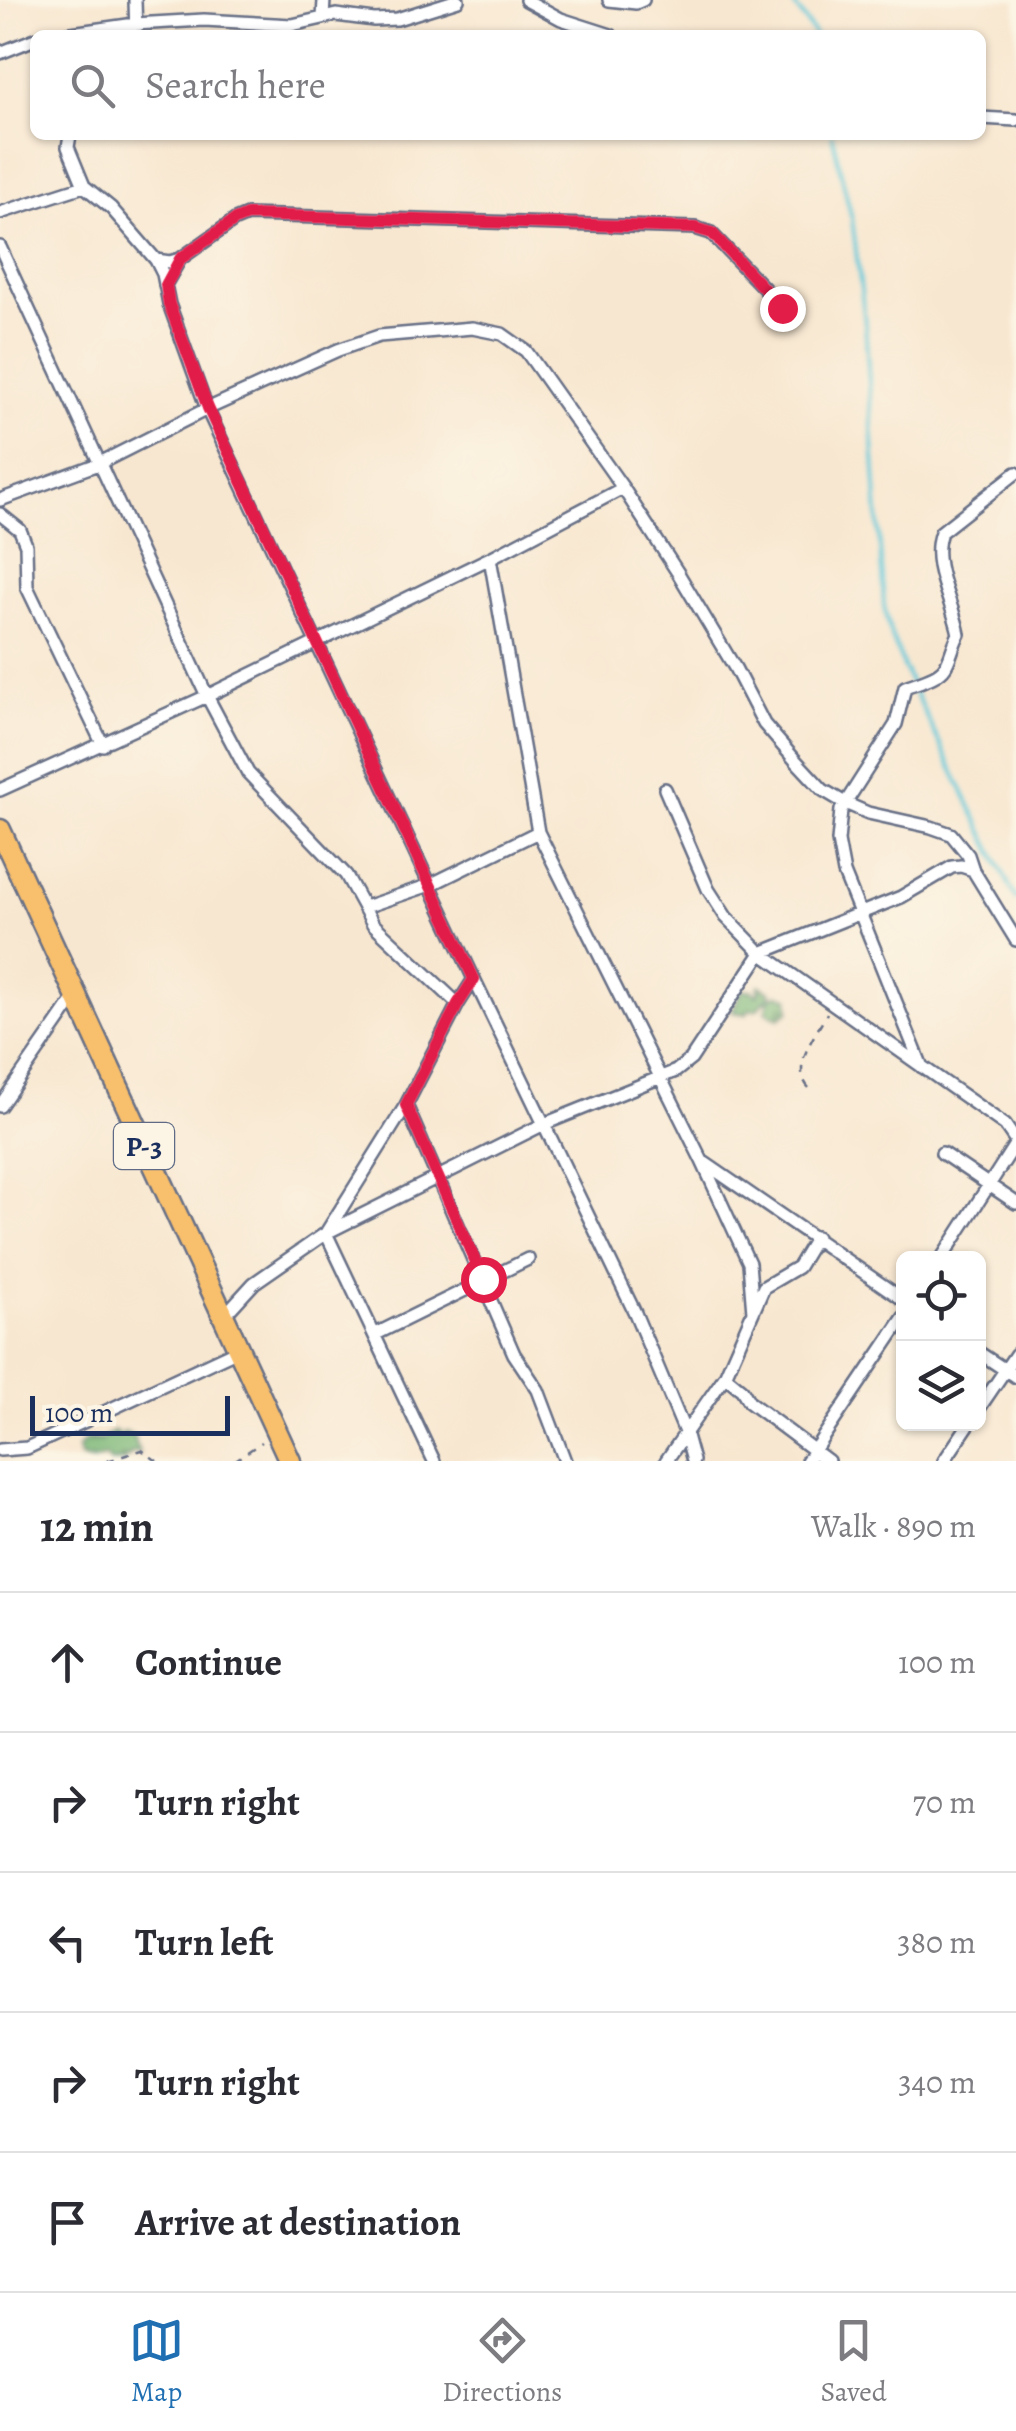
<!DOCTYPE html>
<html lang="en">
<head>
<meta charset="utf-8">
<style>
  :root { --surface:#fff; --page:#f2f2f3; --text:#2b2b33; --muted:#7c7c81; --line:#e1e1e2; --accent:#1f6fb2 }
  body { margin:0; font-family:Alegreya,serif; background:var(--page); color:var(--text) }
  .controls { position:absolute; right:30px; bottom:30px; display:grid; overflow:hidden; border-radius:15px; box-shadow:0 2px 8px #0004 }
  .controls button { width:90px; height:90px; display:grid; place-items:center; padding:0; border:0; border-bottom:2px solid var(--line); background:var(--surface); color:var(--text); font:50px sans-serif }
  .scale { position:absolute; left:30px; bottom:25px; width:200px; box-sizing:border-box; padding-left:10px; border:5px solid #1b2f5e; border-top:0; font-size:28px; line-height:35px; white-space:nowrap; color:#1b2f5e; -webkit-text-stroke:8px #fcf5e5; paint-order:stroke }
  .stop { position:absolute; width:30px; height:30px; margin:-22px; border:8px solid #e11d48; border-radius:50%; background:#fff }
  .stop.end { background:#e11d48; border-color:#fff; box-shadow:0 2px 10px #0008 }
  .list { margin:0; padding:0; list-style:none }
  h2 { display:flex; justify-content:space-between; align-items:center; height:130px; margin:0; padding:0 40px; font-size:42px }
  h2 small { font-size:32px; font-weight:400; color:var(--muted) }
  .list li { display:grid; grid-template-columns:65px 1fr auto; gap:30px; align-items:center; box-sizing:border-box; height:140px; padding:0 40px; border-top:2px solid var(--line) }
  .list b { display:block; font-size:38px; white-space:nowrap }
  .list em { font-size:32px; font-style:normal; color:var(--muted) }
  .icon { flex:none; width:55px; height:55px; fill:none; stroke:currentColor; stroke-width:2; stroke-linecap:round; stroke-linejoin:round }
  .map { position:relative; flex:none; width:1016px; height:1461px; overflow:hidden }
  .search { position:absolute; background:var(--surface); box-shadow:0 2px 8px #0004; left:30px; right:30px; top:30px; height:110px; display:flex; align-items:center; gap:25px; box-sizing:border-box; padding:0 35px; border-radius:15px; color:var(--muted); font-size:38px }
  .sheet { height:830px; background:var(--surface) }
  nav { display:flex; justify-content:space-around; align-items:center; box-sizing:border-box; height:140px; border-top:2px solid var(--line); background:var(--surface); font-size:28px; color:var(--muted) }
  nav a { display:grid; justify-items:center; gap:5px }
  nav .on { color:var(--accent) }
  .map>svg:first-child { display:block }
  .forest { fill:url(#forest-firs); stroke:#4c746b; stroke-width:2.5 }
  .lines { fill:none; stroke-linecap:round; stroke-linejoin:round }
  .stream { stroke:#5ec8da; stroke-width:4 }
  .street-casing { stroke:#686f86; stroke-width:16 }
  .highway-casing { stroke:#686f86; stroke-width:25 }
  .path { stroke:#686f86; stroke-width:2.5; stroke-dasharray:8 8; stroke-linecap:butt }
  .street { stroke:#fff; stroke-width:11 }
  .highway { stroke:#f8bf6c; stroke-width:20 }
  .route { stroke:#e11d48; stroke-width:12 }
  .labels { text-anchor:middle; stroke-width:8; stroke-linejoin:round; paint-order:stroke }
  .shield { fill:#fcf5e5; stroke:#5e6a86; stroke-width:2.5 }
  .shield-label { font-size:28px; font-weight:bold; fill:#1b2f5e }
</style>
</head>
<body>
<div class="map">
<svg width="1016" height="1461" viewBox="0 0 1016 1461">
  <defs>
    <pattern id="forest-firs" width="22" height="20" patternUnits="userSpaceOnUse" patternTransform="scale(2.5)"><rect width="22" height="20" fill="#7db878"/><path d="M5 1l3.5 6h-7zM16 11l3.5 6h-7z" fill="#669666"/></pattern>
  </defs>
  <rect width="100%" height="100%" fill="#fcf5e5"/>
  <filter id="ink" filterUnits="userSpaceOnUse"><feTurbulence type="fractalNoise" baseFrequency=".01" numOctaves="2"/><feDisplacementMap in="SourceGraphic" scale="20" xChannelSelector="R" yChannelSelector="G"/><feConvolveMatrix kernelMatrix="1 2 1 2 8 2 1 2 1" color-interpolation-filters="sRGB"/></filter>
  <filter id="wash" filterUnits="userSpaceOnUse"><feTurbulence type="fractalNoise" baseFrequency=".0048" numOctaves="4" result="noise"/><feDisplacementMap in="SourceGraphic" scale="40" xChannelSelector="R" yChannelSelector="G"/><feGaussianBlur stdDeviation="2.25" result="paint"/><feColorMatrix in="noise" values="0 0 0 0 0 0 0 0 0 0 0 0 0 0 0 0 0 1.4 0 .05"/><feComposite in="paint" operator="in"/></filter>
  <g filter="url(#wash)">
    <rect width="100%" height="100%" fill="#f8e7d0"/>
    <path class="forest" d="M759 985 771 992 770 998 778 994 789 997 790 1011 779 1018 766 1011 769 1001 766 999 758 1009 748 1010 747 1014 732 1012 742 990H751L757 995Z
      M115 1431 117 1436 124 1432 134 1437 139 1453H132L123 1461H109L105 1456C94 1461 91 1460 80 1457L78 1448 87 1439 102 1440Z"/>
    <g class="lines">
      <path class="stream" d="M791 0 815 35
        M832 135 852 219 865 322 884 606 891 635 911 685 1016 899"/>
    </g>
  </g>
  <g filter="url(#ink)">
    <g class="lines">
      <g class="street-casing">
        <path id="street" d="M135 0 136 35
          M526 0 561 19 611 35
          M609 0 636 3 643 0
          M323 18 324 0
          M57 35 135 24 204 20 292 25 336 15 374 20 397 19 458 0
          M0 53 35 39
          M981 118 1016 120
          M70 135 68 147 84 186 111 208 156 260 163 274 169 304 207 409 474 979 635 1313 685 1432 693 1461
          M0 213 84 186
          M0 247 207 696 248 773 346 875 373 924 458 1004
          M180 259 235 220 247 215 695 228 711 233 783 308
          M156 260 170 262 180 259 165 285
          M0 500 98 464 207 409 338 350 379 336 472 328 502 334 526 351 623 488 678 573 735 668 764 724 796 761 823 790 845 803 868 813 931 827 951 834 968 855 973 870
          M0 514 20 530 26 545 27 587 103 745
          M490 558 538 832 702 1161 749 1263 753 1312
          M665 789 708 889 726 917 761 953 1005 1125 1016 1141
          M0 790 207 696 490 558 623 488
          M365 907 430 885 538 832
          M922 1067 844 873 838 841 841 810 896 724 905 687C917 682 938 678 945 667 951 658 953 644 959 634 953 602 929 564 941 532L1016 473
          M406 1105 514 1354 538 1390 565 1461
          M0 1106 77 995
          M942 1153 1016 1203
          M705 1163 904 1300
          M942 1258 1016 1143
          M222 1318 254 1283 326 1233 544 1124 676 1071 691 1059 761 953 901 897 952 867 961 866 973 870 1016 940
          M376 1334 528 1259
          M978 1352 1016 1377
          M725 1376 742 1390 749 1402 828 1461
          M978 1410 1016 1354
          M0 1450 27 1448 238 1350
          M434 1461 326 1233 406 1105 458 1004 474 979
          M666 1461 725 1376 764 1287 798 1267 816 1237
          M807 1461 904 1317
          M944 1461 969 1424"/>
      </g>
      <g class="highway-casing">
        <path id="highway" d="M0 830 290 1461"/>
      </g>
      <path class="path" d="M809 1088C789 1066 817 1034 827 1013
        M107 1461 142 1450 157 1461
        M234 1461 262 1442"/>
      <use href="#street" class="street"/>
      <use href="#highway" class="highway"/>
    </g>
  </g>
  <g class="lines" filter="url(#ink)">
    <path class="route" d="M483 1279 406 1105 458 1004 474 979 208 408 169 304 166 285 180 259 235 220 247 215 695 228 712 233 782 308"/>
  </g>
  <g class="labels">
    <rect class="shield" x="114" y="1123" width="60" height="46" rx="8"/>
    <g class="shield-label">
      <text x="144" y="1156">P-3</text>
    </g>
  </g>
</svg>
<div class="controls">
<button><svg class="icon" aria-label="locate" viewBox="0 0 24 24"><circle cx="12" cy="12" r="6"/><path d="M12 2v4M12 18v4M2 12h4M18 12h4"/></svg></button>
<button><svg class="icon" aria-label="layers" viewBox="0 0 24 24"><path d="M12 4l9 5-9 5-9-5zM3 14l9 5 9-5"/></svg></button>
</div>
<div class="scale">100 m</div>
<div class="stop" style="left:483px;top:1279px"></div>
<div class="stop end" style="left:782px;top:308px"></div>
<div class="search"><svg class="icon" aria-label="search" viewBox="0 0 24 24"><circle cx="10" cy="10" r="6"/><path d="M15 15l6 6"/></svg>Search here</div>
</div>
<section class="sheet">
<h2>12 min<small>Walk · 890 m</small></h2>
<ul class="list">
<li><svg class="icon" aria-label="ahead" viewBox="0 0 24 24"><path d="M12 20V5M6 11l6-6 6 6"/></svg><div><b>Continue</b></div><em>100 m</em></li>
<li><svg class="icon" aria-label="right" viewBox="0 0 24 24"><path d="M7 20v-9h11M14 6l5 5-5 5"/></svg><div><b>Turn right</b></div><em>70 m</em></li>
<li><svg class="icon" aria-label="left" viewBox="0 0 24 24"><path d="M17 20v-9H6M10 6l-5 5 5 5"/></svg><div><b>Turn left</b></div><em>380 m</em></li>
<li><svg class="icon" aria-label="right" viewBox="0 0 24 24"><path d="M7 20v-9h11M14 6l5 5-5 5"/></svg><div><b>Turn right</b></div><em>340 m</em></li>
<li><svg class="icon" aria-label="arrive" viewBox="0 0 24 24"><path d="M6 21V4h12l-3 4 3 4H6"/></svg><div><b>Arrive at destination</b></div></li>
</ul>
</section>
<nav>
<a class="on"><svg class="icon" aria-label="map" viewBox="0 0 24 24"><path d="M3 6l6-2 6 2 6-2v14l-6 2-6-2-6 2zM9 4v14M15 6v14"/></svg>Map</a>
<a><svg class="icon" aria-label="directions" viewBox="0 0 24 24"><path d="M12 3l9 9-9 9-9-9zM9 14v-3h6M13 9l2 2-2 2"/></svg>Directions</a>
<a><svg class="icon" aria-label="saved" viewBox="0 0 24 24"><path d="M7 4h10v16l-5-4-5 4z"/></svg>Saved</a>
</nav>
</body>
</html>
